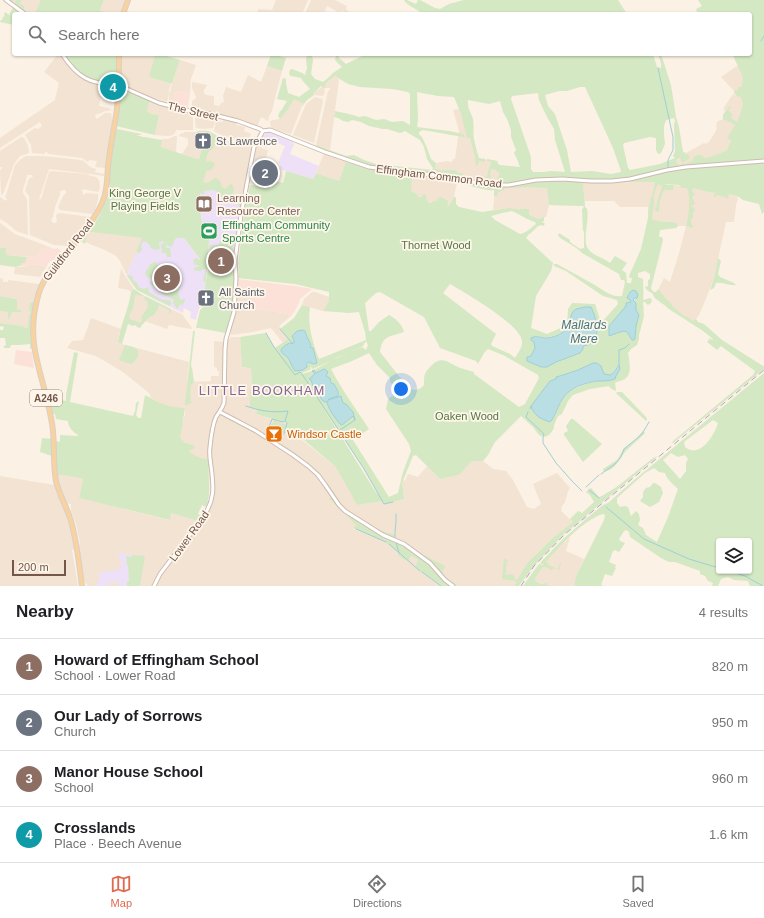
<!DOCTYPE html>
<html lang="en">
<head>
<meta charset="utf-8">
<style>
  :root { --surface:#fff; --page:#f2f2f2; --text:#202124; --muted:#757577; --line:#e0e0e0; --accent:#e1694e }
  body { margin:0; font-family:Helvetica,sans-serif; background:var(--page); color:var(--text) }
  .controls { position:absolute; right:12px; bottom:12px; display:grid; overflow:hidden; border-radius:4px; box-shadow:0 1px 3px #0004 }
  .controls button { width:36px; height:36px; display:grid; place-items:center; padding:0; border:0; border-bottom:1px solid var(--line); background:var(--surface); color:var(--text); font:20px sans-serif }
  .scale { position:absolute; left:12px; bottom:10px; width:54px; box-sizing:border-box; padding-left:4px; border:2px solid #73574b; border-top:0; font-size:11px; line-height:14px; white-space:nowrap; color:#73574b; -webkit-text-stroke:3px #fef6ea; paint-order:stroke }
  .you { position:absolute; left:401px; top:389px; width:14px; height:14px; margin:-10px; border:3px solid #fff; border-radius:50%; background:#1a73e8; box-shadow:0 0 0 6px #1a73e833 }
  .badge { display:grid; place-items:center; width:26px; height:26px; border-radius:50%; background:var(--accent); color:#fff; font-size:13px; font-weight:700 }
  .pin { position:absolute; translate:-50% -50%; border:2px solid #fff; box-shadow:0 1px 4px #0006 }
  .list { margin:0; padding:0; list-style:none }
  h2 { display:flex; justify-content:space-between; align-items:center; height:52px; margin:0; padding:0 16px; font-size:17px }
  h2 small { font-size:13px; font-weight:400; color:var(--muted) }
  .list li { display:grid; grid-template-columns:26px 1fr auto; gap:12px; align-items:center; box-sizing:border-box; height:56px; padding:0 16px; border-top:1px solid var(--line) }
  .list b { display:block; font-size:15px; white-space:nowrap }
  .list p { margin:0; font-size:13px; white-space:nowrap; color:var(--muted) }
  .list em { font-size:13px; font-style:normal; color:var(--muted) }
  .icon { flex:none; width:22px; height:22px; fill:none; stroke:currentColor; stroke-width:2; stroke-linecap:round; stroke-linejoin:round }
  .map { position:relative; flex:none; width:764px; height:586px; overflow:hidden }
  .search { position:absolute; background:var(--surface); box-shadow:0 1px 3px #0004; left:12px; right:12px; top:12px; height:44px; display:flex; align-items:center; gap:10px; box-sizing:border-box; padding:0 14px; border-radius:4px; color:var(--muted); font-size:15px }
  .sheet { height:276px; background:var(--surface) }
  nav { display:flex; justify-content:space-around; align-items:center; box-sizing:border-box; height:56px; border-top:1px solid var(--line); background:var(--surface); font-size:11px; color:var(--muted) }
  nav a { display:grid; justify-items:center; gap:2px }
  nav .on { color:var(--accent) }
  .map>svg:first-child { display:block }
  .residential { fill:#f3e3d3 }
  .commercial { fill:#fbe1d8 }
  .education { fill:#eee1f7 }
  .green { fill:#d4e8c3; fill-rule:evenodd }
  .water { fill:#b9dfe4; stroke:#a0cfd5 }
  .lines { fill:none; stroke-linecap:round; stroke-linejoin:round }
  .stream { stroke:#a0cfd5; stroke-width:1 }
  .minor-casing { stroke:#cebbae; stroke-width:5 }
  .major-casing { stroke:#d8d0cd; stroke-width:6 }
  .minor { stroke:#fff; stroke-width:3 }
  .major { stroke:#f8d39f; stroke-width:4 }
  .rail { stroke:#b4a3c4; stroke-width:1; stroke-dasharray:6 4; stroke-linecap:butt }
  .labels { text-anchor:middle; stroke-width:3.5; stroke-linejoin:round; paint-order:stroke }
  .shield { fill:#fef6ea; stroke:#9d877b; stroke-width:1 }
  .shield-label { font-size:10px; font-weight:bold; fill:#73574b }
  .street-label { font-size:11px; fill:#73574b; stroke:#fef6ea }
  .worship-label { font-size:11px; fill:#5b616d; stroke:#fef6ea; text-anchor:start }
  .park-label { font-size:11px; fill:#547843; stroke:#fef6ea }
  .education-label { font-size:11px; fill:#785e54; stroke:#fef6ea; text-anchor:start }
  .leisure-label { font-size:11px; fill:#27864d; stroke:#fef6ea; text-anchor:start }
  .food-label { font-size:11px; fill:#c56008; stroke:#fef6ea; text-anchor:start }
  .water-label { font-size:12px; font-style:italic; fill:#42777f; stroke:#fef6ea }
  .quarter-label { font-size:13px; letter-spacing:1px; fill:#846696; stroke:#fef6ea }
</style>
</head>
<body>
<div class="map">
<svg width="764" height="586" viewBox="0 0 764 586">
  <rect width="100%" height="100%" fill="#fbf1e4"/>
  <path class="residential" d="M12 0H41L34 14H29L24 9V6L22 4 19 6Z
    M104 0H127L122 14H108L100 10Z
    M276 0H308L302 14H257L258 9 272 10Z
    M311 0H335L347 6 346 9 351 14H347L343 11 338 12 327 6 324 14H305Z
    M58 54H60L62 57 107 83 103 97 104 92H102L101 94 100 95 101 97 99 106 109 108 112 110 105 111 99 114H97L95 115 96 118 97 119 105 113H111L113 126 107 161V167L106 168 95 167 97 161 89 160 88 162 82 158 49 154H48L47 152H46L44 154 32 153 31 145 25 135 26 134 35 128 38 129 42 126 40 122 0 148V138L55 100 59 83 44 72Z
    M122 54H155L149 76 152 78 171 84 169 90 168 102 153 98V99L122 85 120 84V78Z
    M750 54 764 55 745 106 728 148 727 150 713 156 685 164 684 163 678 165 676 160 686 155V153L704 143 705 144 709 142 716 131 717 128 716 126 717 122 720 120H722L723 118V115L725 111 723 109 733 94 736 96 734 93V91L721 77 743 62Z
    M180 60 196 65 191 79 190 93 188 92 175 91 173 104 168 103 169 99V94Z
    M267 66 282 71 276 94 272 111 269 116 268 121 261 117 257 127 204 112 202 110 194 109 192 106V101L195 99 196 97 192 88V82L207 85 204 90V93L206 95 214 96V105L219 106 221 103 224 102 223 96 226 87 241 92 248 75 261 82Z
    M335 76 339 79 330 150 316 145 328 91 330 90V88H325L324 89 325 91 324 95 322 96 314 95 313 94Z
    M315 97 322 99 323 101 314 143 293 135 306 104Z
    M294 98 304 104 303 106H302L291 134 273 129 271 127 270 121 279 119 289 108Z
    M150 100 192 112 193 114V130H176L175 133 173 135 168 136 155 135 159 115 151 114 147 111Z
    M459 109 470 138 475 158 497 161 498 164 500 165 497 184 655 182 656 183 690 187 712 193 715 192 729 194 737 197 738 198 736 205 734 222H726L714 278 705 301 699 315 693 323 669 309 665 305 654 298 664 278 670 282 680 250 686 226H678L677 223 672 222H664L657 220 648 218V207H620L614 201H585V206L549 205 546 217 539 219 529 215 523 214 509 208 493 210 495 190 496 186 483 185 458 179 454 196 449 206 429 203 423 194 421 197 407 193 410 171 433 174 434 165 436 163 447 161 452 162 453 159H455L459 131 453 110Z
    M196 113 205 114 204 117 214 120 215 122 213 128 204 129 196 128 195 120Z
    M224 119 237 122 236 125 245 127 244 131 251 134 248 141 223 136 214 131 216 121 222 122Z
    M184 132H197L198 137 197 143 202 148 199 159 182 154 188 145V140L187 138 179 136 180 134 184 133Z
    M175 136H177L176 152 161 147 162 139H168Z
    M21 137 24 138 28 146 29 152 27 154 20 156 14 164 4 192 3 194 1 195 0 170H1L2 167H0V151Z
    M219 137 228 141 252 146V147L245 188 242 193V197L213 190 206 191 198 184 207 150 213 149Z
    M256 146H257L264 149 268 150 264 166 260 165 261 163 253 160 256 149Z
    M325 151 348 159 339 181 316 173Z
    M26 156H43L81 160 84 161 90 167 96 169 95 172 104 174V176L83 173 49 169 39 199H41L49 172 51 171 87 174 88 175 96 177 99 180 100 188 98 192 82 189 83 195 85 194 86 193 98 194V199L97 203 95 210 92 214 60 210 58 207 63 196 66 193V191L64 190 60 191V195L55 207 53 217 51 220 53 223H55L57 222 56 215 60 213 90 217 86 227 75 241 69 246 54 245 30 235 29 196 25 191 28 181 30 178 33 177 32 175H27L26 180 23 189V193L27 199 28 235 16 231 7 223 0 219V197L6 201 7 199 5 197 7 192 15 165 21 159Z
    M0 223 15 234 47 246 45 251 42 249 35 257 5 255 6 249 0 248Z
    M90 232 143 238 128 271 129 273 126 274 120 261 116 256 105 250 85 242 86 237Z
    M31 264 47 266 42 273 41 277 14 274 15 267H28Z
    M121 268 124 274 134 289 131 292 129 290 118 288Z
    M0 278 3 279V282H8V280L39 284 34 312 28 328H27L23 327V326L0 323V311L21 312V310L17 309V301L16 299 0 296Z
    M135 291 157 303 182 314 192 328V329L179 327 171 325H169L167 329 142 320 140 325 127 320Z
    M312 292H315L329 297V301L323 311 302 305 304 299Z
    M236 293 249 294 252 303V308L288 314 291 316 279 326 289 339 283 343 271 328 253 332 231 335V326Z
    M91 318 121 329 119 334 118 343 189 362 187 382 211 381V376H219V371H217V368L214 367V341L225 342 223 362 222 393 225 392 226 343 231 337H240L242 367H247L251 368 252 391H250V407L257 410 256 414 273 420 266 435 280 444 287 428 335 466 354 497H352L357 505 383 501 384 504 404 499 403 488 402 483 403 480 405 481 408 474 418 477 427 466 440 479 459 475 472 461H483L493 469 506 471 513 480 527 507 534 509 541 504 533 484 557 473 570 488 568 491 565 502 561 508 562 510 561 511 573 522 554 537 528 562 514 586H458L442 574 444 566 394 539V534L380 531 359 519 353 529 384 541 406 558 411 556 418 560 425 574 442 586H88L83 579 82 576 78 551 80 543 76 524 71 511V504L65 503 59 486 58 476 63 475 83 479 79 498 169 520 171 513 200 520 208 506 211 488 208 471 175 457 180 429 185 415V408H176L161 404 151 398 149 393 123 372 96 356 67 348 72 341 83 340Z
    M0 476 54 485 55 490 65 511 73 538 75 549 72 550 78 586H0Z
    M570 537 566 551 584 559 576 576 577 577 574 586H549L535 581 536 577 545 563 558 548Z"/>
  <path class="commercial" d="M175 91 188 92 190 93 188 107 173 103Z
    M47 246 54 249 58 248 61 251 58 257 49 262 47 266 31 264 28 267 20 266 22 263 25 262 27 257H35L42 249 45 250Z
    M238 279 294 286 312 289 300 299 296 309 291 316 288 314 252 308V303H249V294L236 293Z
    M16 350 32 352 34 368 14 364Z
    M273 420 281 422 285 421 287 423V428L280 445 266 435Z"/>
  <path class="education" d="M270 132 273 133 293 142V143L294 144 290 154 319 166 313 179 279 169 281 164 278 163 285 146 270 140 266 148 257 143 265 134Z
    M198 190 206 191 213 190 242 197 237 233 236 235 235 239 234 268 214 306 208 267 209 239H204Z
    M144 236 184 238 207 269 206 281 196 320 190 318 191 312 184 308 183 313 156 300 137 290 132 283 126 274 129 273 128 271 143 238Z
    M117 553 145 556 140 586H119L118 582 110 583 107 586H96L99 579 98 573 120 569 121 561Z"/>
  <path class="green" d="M7 0H12L14 2 13 4H14L16 0H21L19 5 22 4 24 6V9L29 14H14V25L0 22V21L2 20 3 17 5 16 4 15 5 12 9 15 13 7Z
    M40 0H104L100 10 108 14H34L40 2Z
    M404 0H407L416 4 418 0H420L435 8 440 9 449 4 464 0H618L627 14H418L419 11C414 8 407 5 404 0Z
    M698 0H764V212L762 214 759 204 743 200 739 197 729 194 728 199 724 197 717 195 715 197 714 196 715 192 712 193 693 188 692 192 695 194 692 197 695 204 691 206V207H693L695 210 693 213V216C691 222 689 220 693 226V228L686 226C689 217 691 197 687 188H682L679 185 665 184V185H674L673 190H664L660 200 659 210 658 212 655 210V208L657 206V202L662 186 658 184C656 189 653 195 654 200 654 202 654 204 654 205 653 210 652 214 652 219L664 222H672L677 223 678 226 676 228 660 230 659 237H662L663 240 651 288 652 290 654 292H656L657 290 660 291 666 299 672 304V306L682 314 683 316H686L693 321 696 319 698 322 704 324 722 340 763 366 764 365V369L673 443 672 442 753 375 755 371 740 360 721 346 717 350 707 342 710 338 712 340 713 339 703 331 669 309C663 303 655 300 652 293 649 292 646 290 645 287L648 286V280L650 279V274L645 271 638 273V277L643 279C643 287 644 293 643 300L650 298 652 300 651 303 648 305 645 302H643L644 316 639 335V339L637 345 631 349 628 353C629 359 632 371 627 377 625 380 618 381 615 383L616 391 610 388 609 386 590 389 573 395 568 401 562 414 558 416 554 425V428C551 433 547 440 539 435 537 433 535 429 533 427 529 423 525 420 521 416L495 442 488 455 483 461H472L459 475 440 479 416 455 413 456 402 483 403 488 404 499 384 504 383 501 357 505 352 497H353L335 466 298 435 297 436 287 428 284 434 282 433 281 435 278 433 279 432 277 431 275 433 274 432 275 429 271 425 274 420 282 424 283 423 287 426V423L285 421 282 422 256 414 257 410 250 407V391H252L251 368H247V367H242L240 337 266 333 275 348 288 339 280 329 294 318 302 305 310 307C307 325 313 343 319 359L366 340 365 332 359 312 349 313 323 311 329 301V292L295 284 238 278 239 256 245 207 250 185 272 188 273 184 250 178 252 169 260 170V172L267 175 266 178 283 183 286 171 313 179 316 173 339 181 346 162 360 166V165L386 171 408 172H410V174L412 175C411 180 412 185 411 191L415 193 419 197H421L423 194 426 195V199L427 200 429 203H432L433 201H437L438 198 441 197 448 201 447 205 449 206 454 196 456 198V204L459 207 482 212 509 208 520 210V209H529V215L539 219 544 217V221L542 222 545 224 543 226 541 225 539 226H538L531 233 529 234 526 238 553 263 551 271 536 296 531 328 547 334 567 325 568 309 572 303 595 304 601 323 618 304 617 300 603 296 566 271 554 266V264H557C569 271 581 277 593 284 602 289 611 298 622 296L625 282 624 280H621L619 274 582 253C576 246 565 242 558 236L559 233 562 235 570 240V242L580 249 584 248V232L583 230 582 210 584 206 549 205 547 188 529 187 505 188 504 190 498 192 497 196H494V190C486 191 479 188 471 186 466 184 461 184 457 182V181L442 179V178L413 173 458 179 483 185 496 186 499 173 496 170 491 169 490 175H491V177L489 178 486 183 483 182 484 178 487 177 489 167 492 163 489 161H487V159L497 161 498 164 500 165 520 167 517 159 514 153 516 150 511 137V130L507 119 503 112 500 101 489 104 468 100C467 109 471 112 473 119 474 126 473 133 474 139 475 145 477 152 479 158L485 159V162L479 161 478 165 476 166 475 158 470 138H467L461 114 454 97 438 96 417 92 418 120 417 127 449 131 463 134 465 137H463L423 130 419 132V134L422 137 427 148 431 159 436 163 435 169C442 171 448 170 456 170L458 173H461L462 174 465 175 464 178H462L365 165 316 148V145L346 156 354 155 364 160 376 164 432 170 433 168 427 159 424 147 420 140 405 131 400 133 387 129H383L369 126 361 122 352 120 348 122 343 121 338 118 334 117 335 111 353 115 359 117 365 116 376 120 384 119 392 122 403 121 410 125V94L408 92 392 89 360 87 348 84 335 76 325 84V86L324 88 321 86 313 94 314 95 307 100 304 104 294 99 289 108 280 119 278 116 280 111H281L287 101 277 99 283 78 286 79V83L288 93 299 97 310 89 302 80 301 78 291 76 289 74 290 70 292 69 302 73 305 75 307 68 306 59 307 54 312 56 313 60 311 74 315 79 323 82 329 77 333 73 342 67 335 60 336 55V54H339V58L346 64 366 54H653L657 67 661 68V63L658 54H661L671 85 676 117 679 127 683 152 686 153V155L688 154 690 158 682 163 680 158 681 157 676 160 678 165 684 163 685 164 692 161 695 156C698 155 702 154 704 158L713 156 727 150 731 140 727 138 735 125 730 122 723 119V115L730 106 731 107 728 110 732 114 731 118 737 122 740 115 743 103 740 96 738 97 734 93V91L738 90V87H741C746 77 740 73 737 64 735 61 734 57 733 54H750V14H705L706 13 704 12 703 14H698L696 9 702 6ZM580 87H585L613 148 621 171V172L611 174 592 171 571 172 567 150 555 114 548 106 545 95 559 91H567ZM538 93 539 100 546 115 554 129 555 140 565 172 551 171 543 172H533L531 169V157L511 99 512 96ZM674 118 675 121 674 125 675 151 673 156 675 158 660 164 630 170 628 168 623 145 624 143 650 137 656 138V150L658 154 661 153 665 144 664 135V126L666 120ZM628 182H655L652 197H651L650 200 651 202 649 205 648 218 641 249 629 276 630 278H632L631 283H627L626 273 622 270 627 263 615 256 610 263C604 258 594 256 589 250 581 241 590 220 587 209 587 208 586 208 585 207 584 202 584 196 584 191H583V183L600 184ZM512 211C520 214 527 220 535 222L536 224C531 228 526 233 520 234L495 220 491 216 502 213ZM450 284C464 292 521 325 522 341 523 347 518 353 515 358L510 354 492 346 491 344 496 334 443 293ZM633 290 635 298 634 302 636 303V310L639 315 636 326 635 338 634 339 632 340C626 331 626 328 616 334L609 326C616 318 624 309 631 301L628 294ZM380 292 424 317 440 348 476 361 478 364 484 353 488 349 503 355 538 375 539 378 525 404 519 407 474 374V372C468 370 462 369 456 366 446 361 441 356 431 366 424 373 424 375 424 385 420 391 412 391 407 386V384L398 375 380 352C382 335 390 337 404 332 402 324 396 319 389 315L379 322 371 331H369L365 303 376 293ZM592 309 598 327 583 346 580 353 556 362 547 367H541L527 361V357L531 356 535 348 534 342 536 336C540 337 545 338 549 337 566 334 580 319 592 309ZM306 333 307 337 311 345 310 347 313 348 317 362H309L305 369 295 371C291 366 291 363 288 358 285 354 282 354 281 350 284 345 288 343 294 343V341L292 338ZM366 341 368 345 366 350 362 347 338 357 314 370 316 373 324 369 326 376C329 378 331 380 331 383L334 384 337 389 338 396 331 398 326 401 322 400 318 390V388L312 384 311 380 315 374 312 371 302 374V373L311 369 310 366 313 369 363 346ZM369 353 377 365 390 378V382L398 391V392L388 399 386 409 409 444 411 451 403 472 398 493 389 497 353 440 369 429C356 409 342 390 331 369L352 361ZM593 363 601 366 604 374 610 375 619 365 616 376 603 381H599L586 384 567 392 559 405 552 420 550 381 556 379 560 375H563L578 370ZM340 396 343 403 353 412V416L348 420H336L332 399ZM319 401 364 469 380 497 375 491Z
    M63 54H118L115 83C109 83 100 83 93 81 80 76 71 65 63 54Z
    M155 54H160L180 60 172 84 152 78 149 76Z
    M271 54 286 58 282 71 267 66Z
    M122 92 129 93 132 92 150 100 147 111 151 114 159 115 155 135 116 126 120 95 121 96Z
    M117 129 141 134V135H136L143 137H144L162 140 161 147 188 156 199 159 202 148 198 146C197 141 198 137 197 132L198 131C210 130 209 131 219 137L213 149 209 151 206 159 207 162 212 161 215 164 214 166 211 170 206 171 203 182 206 183C210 182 212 179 216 178L220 181 222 187 226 189 229 185 232 184 234 189 232 195 242 197 240 212H239L238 200H234V203L233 202V199H231V196L221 197V195H220L219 192 213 190 204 191V194L200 193V196L205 195 209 197 201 198V200L199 201 204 239H209L208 263 210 245H219L220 241 234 240 233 265V269L234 268 235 269 233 310 228 332 225 333 199 328H196L200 310 203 307 204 304 202 303 208 269H207L205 283 203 280 206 269H204C201 271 198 272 194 270V268L199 266V265H195L193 261 194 259 197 258 199 260 200 259 184 238H177L174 240 173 245 171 247 168 246 166 244V248H170L171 257H167L166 253H162L161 244 165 243 162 241 159 243 160 249 156 250 151 248C149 244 148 242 143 241L141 245 142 250 139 253 136 252 142 238 90 232 86 237 85 244 81 241V239L87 231 109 186C107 203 95 219 87 233 98 222 108 200 110 185L109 183 108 184 109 179 110 181V168L111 163H109L115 130Z
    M0 248H6V255L27 257 25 263H22L20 266 15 267 0 265Z
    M718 258 721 261 718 274 720 277 734 283 736 285C729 286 723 282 716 283L714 288 710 290 714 278Z
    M155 262 157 263 159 270 163 269 169 272V269L178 267 179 271 175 273V281H178L181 283V286C178 290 177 295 181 300L183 299H185V300L183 305 181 304 177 309 173 303 174 300C169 296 163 295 158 291L162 290V286L155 288 150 283 152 281V279L150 277 148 278 147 277 145 272 149 267 150 264Z
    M130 275 133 277V280L137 283C138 287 140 288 144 289L148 287 149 289 148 291C154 295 161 301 169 300L171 302V304L170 306 137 290 127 276Z
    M134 289 144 296H143L135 295 133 308 129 316 130 319 141 323 142 316 148 307H147L148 302 144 299 145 296 171 309 170 314H169V310L159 305 157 311 153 316 149 317C147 320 142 324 140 328L137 327 136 325 133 326 128 324 122 344 118 343C120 325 129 309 131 292Z
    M0 296 16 299 17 301V309L21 310V312H12L9 319H8V312L0 311Z
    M33 302 35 303 34 309 32 311 34 312 32 333 30 336 32 339 33 348 30 349V344L19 345H11L10 348H4V346L6 345 5 338H0V330H3L4 327 0 326V323L23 326V327L28 328 29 316 31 312 29 310 30 303Z
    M193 331H195L191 365C193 370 193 376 194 382L191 385 190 395 191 397 190 401 192 402C190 404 187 406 185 405Z
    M125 345C128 346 132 346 135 348 142 352 137 361 131 364L119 360Z
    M74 352 78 353 70 402 133 416 135 411 136 403 139 401 136 415 138 418H141L145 395C159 403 169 408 185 408L180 438 185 443 193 445 195 448 189 451C194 456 201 459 208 459L209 467 208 468C209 481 211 494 206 507L202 505 198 514 202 516 199 521 171 513 170 520 125 509 124 508V509L115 507 113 506H111L79 498 83 479 63 475 56 476V471L57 469 55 468V443L56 441 60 442V435L78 436V435C73 432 68 427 68 421L56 419 55 414H53L46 394 50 393 60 398 61 400 66 401V395Z
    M764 373V586H750L748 581 734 580 728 577 721 579 718 586H712L713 583 708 581 705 576 700 574V571L675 562H669L661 558 630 537 629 532 626 530 624 531 619 539 620 541 625 543 619 552 615 550 613 551 609 562 616 565 615 568H616L612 576 605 574 601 585 604 586H574L576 577V576L604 520 605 515 603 514C583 520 560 546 546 562L550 566 558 569 560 563 561 564 559 570 554 568 551 570 546 567H543L536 577 535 581 542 584 546 583 549 586H523L539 564 543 565H544L540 563 562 540 587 518 603 505 608 503 633 481ZM713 420 718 423C714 436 700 459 685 447L684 442ZM671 453 678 457 685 455 688 459 686 463V471L680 479 663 460ZM654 468 659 472 665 473C667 480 673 484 678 489L668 517 657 542 646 535 643 528 638 525 640 520 639 514 636 511 631 516 628 507 624 506 620 507 617 503V498L645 473ZM719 541H749V571H719Z
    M618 392H622L646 417 647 419 646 421 617 394 616 393Z
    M571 419H573L602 444 583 462 564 435V433L568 431 566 426Z
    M643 431 645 433 643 435C638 440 632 445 627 450 618 459 618 468 604 472L603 469 617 460 624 448 634 441Z
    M42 438 52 439V456L40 452Z
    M275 441C296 451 314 467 328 484 334 491 337 501 344 508 348 513 356 516 362 519V521C372 527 382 532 394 534V539L445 566 442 574 458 586H442L415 567 418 560 411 556 408 561 406 559 405 560 398 555 399 553 384 541 353 528 356 525 329 498H332L334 496C321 473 297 456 275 441Z
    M658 456 563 535 533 567 519 586H514L516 583V581L502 579 504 558 509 561 506 562 507 565 506 567V574L507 575 511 574 514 576 515 579 517 580 528 562 554 537 573 522 570 519 578 511 582 513 594 502 590 495 586 492 588 490 591 488 599 497 602 496 618 486 653 458Z
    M653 483H655L661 487 663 493 659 502 650 507 640 501 643 497V492L646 488 650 487Z
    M132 555 145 556 140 586H127V582L129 581 128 566 127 565 126 556 131 557Z"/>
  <path class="water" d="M633 290 636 291 638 295 637 298H635L633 300 636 303V310L639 315 636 326 635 338 634 340H632L627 332 624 331 620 332 609 336V326L626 306V303L631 302 630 300 627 298 630 292Z
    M585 307H591L592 309C597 321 603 344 583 346V349L580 353 556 362 547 367H541L527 361V357L531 356 535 348 534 342 531 340V338C538 335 540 338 547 338 556 337 565 332 571 326 570 322 570 313 575 310 577 308 582 308 585 307Z
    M303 330 305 331 307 337 311 345 310 347 313 348 317 363 313 364 309 362 307 363V367L303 370 295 371C291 366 291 362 288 358 285 354 282 355 281 350 284 345 288 343 294 343V341L292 336 297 331Z
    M593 363H597L601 366 604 374 610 375 614 372 619 365 620 369 616 376 615 379C608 381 606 381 599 381 595 381 588 383 584 384 561 392 562 401 552 420L550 422C541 419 534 416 531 406L550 381 556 379V377L563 375 578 370Z
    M324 369H325L328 372 326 376 330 378 331 383 334 384C336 388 339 391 338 396L331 398 328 400 338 397 341 396 343 403 346 404 353 412 355 420 353 416 342 425 340 424C334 417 330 411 327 403L328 401 325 402C320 400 318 393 318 388L313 386 311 380 309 379 315 374 312 371 314 370 316 373Z"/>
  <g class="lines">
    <path class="stream" d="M761 41 764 36
      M658 68 673 137V150L668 160V168
      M280 329 293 344
      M266 333 274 347 295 375 300 372 302 374 364 469 384 504 393 502
      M619 365V350L625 348 629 344
      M246 406C260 411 273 413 288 411L285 421 287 423 284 434
      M530 409 531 406
      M528 412 526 417 544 434 543 437V443L556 463 572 481 582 491
      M340 430 355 420
      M266 435 272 419 282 422 285 421
      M601 474 615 464 621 457 624 449 642 434 649 422
      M586 487 599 475
      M589 490 599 498
      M606 507 644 539 689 559 719 568
      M356 529 386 542
      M395 539C394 531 397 523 396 514
      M396 542 399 553
      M389 544 420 571
      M729 571 745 576 763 586
      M422 572 441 586"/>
    <g class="minor-casing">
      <path id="minor" d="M6 0 25 14
        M62 54C77 77 90 85 118 84
        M118 85 159 103 190 111 206 113 238 121 260 129 263 131
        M263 131 270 130 325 152 369 167 449 177 473 182 491 185H509L536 180 562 179 591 181H612L630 179 667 170 686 167 764 161
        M220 412 256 431 293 455 308 466 318 475 326 486 339 505 345 511 383 535 404 544 430 563 445 580 453 586
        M154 586 160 574 202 519C215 500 214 488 211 466 210 459 209 453 210 447 211 437 212 426 216 417 219 412 222 409 224 403L225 349 226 339 234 312 236 278 235 261 241 215 254 147 263 131"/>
    </g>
    <g class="major-casing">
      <path id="major" d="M123 14 128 0
        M82 586C79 564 77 542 71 521 67 507 59 495 56 481 52 460 56 439 51 418 47 395 39 373 35 351 32 335 33 316 37 300 44 265 77 249 93 219 99 210 105 200 106 189 108 179 107 169 109 159 111 142 115 125 117 108 119 90 119 72 119 54"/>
    </g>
    <use href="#minor" class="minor"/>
    <use href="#major" class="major"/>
    <path class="rail" d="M521 586 534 566 565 534 764 370"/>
  </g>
  <defs>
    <g id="church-square" transform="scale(0.9)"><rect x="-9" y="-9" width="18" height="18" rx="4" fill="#6b7280" stroke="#fef6ea"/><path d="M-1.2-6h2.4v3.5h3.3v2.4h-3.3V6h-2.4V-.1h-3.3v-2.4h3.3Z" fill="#fff"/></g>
    <g id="library-square" transform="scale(0.9)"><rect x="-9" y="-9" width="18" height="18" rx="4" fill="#8d6e63" stroke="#fef6ea"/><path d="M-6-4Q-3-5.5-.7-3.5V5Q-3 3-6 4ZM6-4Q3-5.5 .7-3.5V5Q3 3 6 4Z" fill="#fff"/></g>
    <g id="stadium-square" transform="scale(0.9)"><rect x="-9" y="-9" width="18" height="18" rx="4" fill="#2e9e5b" stroke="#fef6ea"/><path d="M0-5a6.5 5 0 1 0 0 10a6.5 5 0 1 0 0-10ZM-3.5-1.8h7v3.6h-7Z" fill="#fff"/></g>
    <g id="bar-square" transform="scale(0.9)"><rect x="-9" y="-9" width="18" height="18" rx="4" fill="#e8710a" stroke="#fef6ea"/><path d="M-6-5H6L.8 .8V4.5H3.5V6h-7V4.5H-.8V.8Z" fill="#fff"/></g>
  </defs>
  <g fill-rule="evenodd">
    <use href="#church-square" x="203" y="141"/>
    <use href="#library-square" x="204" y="204"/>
    <use href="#stadium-square" x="209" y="231"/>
    <use href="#church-square" x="206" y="298"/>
    <use href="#bar-square" x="274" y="434"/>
  </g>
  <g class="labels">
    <rect class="shield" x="30" y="390" width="32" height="16" rx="3"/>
    <g class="shield-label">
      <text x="46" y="402">A246</text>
    </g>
    <g class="street-label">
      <text transform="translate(193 111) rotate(13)" y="4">The Street</text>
      <text transform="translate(439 176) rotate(7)" y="4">Effingham Common Road</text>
      <text transform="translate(68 250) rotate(-52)" y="4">Guildford Road</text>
      <text transform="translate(189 536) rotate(-54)" y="4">Lower Road</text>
    </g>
    <g class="worship-label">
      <text x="216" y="145">St Lawrence</text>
      <text x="219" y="296">All Saints<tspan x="219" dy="13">Church</tspan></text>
    </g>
    <g class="park-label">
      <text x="145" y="197">King George V<tspan x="145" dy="13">Playing Fields</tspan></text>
      <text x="436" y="249">Thornet Wood</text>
      <text x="467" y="420">Oaken Wood</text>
    </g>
    <g class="education-label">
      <text x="217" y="202">Learning<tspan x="217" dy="13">Resource Center</tspan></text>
    </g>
    <g class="leisure-label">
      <text x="222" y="229">Effingham Community<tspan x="222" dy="13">Sports Centre</tspan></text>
    </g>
    <g class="food-label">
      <text x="287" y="438">Windsor Castle</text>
    </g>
    <g class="water-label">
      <text x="584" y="329">Mallards<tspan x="584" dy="14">Mere</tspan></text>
    </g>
    <g class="quarter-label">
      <text x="262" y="395">LITTLE BOOKHAM</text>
    </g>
  </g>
</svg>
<div class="controls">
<button><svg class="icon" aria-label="layers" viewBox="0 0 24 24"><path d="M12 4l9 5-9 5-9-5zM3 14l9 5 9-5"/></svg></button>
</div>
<div class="scale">200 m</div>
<div class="you"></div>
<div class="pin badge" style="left:221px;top:261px;background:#8d6e63">1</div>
<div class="pin badge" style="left:265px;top:173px;background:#6b7280">2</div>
<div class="pin badge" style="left:167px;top:278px;background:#8d6e63">3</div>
<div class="pin badge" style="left:113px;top:87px;background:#0f9aa8">4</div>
<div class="search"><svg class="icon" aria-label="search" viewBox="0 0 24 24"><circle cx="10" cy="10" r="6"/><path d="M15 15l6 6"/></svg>Search here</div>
</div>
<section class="sheet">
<h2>Nearby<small>4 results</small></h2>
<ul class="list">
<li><span class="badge" style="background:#8d6e63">1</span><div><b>Howard of Effingham School</b><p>School · Lower Road</p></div><em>820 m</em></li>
<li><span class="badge" style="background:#6b7280">2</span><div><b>Our Lady of Sorrows</b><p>Church</p></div><em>950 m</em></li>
<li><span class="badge" style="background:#8d6e63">3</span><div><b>Manor House School</b><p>School</p></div><em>960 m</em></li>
<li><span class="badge" style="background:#0f9aa8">4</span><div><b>Crosslands</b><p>Place · Beech Avenue</p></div><em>1.6 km</em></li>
</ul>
</section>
<nav>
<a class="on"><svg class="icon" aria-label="map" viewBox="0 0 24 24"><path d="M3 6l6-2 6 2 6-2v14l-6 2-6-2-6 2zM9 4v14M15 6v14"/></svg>Map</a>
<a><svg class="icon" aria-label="directions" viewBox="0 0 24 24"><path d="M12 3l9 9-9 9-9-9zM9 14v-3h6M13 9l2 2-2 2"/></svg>Directions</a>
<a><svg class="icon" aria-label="saved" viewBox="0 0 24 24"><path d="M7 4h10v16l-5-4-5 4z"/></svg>Saved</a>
</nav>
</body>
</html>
